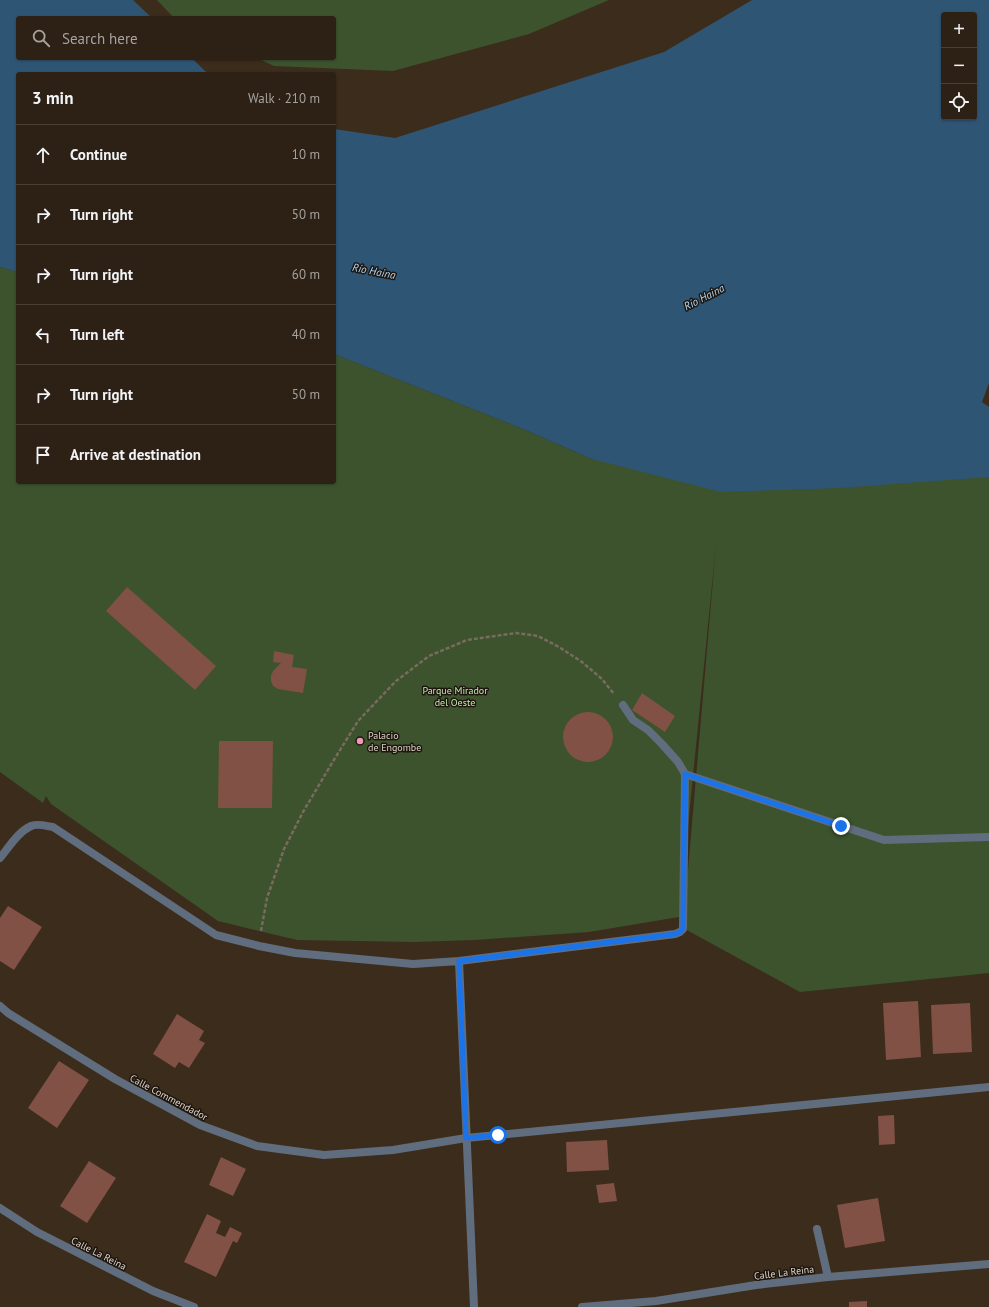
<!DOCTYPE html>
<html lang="en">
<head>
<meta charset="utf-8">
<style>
  :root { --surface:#2d2115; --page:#35291e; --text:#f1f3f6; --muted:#a7a3a0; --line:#483e34 }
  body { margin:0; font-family:"PT Sans",sans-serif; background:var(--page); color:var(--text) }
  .controls { position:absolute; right:12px; top:12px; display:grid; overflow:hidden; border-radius:4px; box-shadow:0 1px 3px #0004 }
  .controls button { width:36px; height:36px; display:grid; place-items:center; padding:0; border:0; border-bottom:1px solid var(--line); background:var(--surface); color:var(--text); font:20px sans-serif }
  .stop { position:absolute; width:12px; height:12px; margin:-9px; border:3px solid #1a73e8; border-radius:50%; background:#fff }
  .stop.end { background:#1a73e8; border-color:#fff; box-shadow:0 1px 4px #0008 }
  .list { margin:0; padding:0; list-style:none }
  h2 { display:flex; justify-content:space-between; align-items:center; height:52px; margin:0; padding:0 16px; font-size:17px }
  h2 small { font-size:13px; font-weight:400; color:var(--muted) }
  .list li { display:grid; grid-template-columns:26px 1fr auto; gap:12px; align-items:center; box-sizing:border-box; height:60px; padding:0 16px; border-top:1px solid var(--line) }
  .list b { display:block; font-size:15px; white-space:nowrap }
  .list em { font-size:13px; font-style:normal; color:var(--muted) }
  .icon { flex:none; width:22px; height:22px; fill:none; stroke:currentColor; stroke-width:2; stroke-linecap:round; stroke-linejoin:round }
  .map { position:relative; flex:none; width:989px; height:1307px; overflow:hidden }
  .search { position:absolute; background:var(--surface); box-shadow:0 1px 3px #0004; left:16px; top:16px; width:320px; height:44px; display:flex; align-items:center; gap:10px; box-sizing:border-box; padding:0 14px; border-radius:4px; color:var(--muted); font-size:15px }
  .panel { position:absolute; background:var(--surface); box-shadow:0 1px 3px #0004; left:16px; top:72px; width:320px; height:412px; border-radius:4px }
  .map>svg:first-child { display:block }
  .green { fill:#3c532e }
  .water { fill:#2f5574; fill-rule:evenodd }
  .building { fill:#805144 }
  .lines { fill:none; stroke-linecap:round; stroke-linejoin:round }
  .path { stroke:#796b5e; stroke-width:2.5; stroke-dasharray:4 2; stroke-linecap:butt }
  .minor { stroke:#606d7e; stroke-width:8 }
  .route { stroke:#1a73e8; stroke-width:5 }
  .poi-dot { fill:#f09ab5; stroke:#1d160f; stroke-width:1.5 }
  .labels { text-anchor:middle; stroke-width:3; stroke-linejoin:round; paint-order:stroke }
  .park-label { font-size:10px; fill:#c1ebaa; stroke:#1d160f }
  .poi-label { font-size:10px; fill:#ded3c9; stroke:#1d160f; text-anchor:start }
  .street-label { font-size:10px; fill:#ded3c9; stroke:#1d160f }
  .water-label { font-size:11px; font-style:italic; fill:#b3d7f6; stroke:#1d160f }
</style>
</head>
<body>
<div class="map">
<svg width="989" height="1307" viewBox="0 0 989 1307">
  <rect width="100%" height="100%" fill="#3c2c1c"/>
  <path class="green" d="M157 0H609L529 34 393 71 274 66 257 58H334V18H174Z
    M0 267 18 272V482H334V354L523 429 592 459 989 476V973L800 992 683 928 716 545 679 917 589 932 475 940 414 942 297 940 218 921 51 804 46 796 43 803 0 772Z"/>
  <path class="water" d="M0 0H133L152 18H18V58H192L205 71 210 74H18V272L0 267Z
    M752 0H989V383L982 402 989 407V477L839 488 721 492 592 459 523 429 334 354V129L395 138 664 52ZM944 15H974V117H944Z"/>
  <path class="building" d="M127 587 216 666 195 690 106 611Z
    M274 651 294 655 292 667 307 669 303 693 278 689 273 686 271 681V676L273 671 281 663 273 662Z
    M642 693 675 716 665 732 632 710Z
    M563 737a25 25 0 1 1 50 0a25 25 0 1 1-50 0Z
    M219 741H273L272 808H218Z
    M8 906 42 927 14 970 0 961V918Z
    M918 1001 921 1057 886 1060 883 1003Z
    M970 1003 972 1052 933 1054 931 1005Z
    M177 1014 204 1031 199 1040 205 1043 189 1068 179 1062 175 1068 153 1054Z
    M59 1061 89 1080 57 1128 28 1108Z
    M894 1115 895 1144 879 1145 878 1116Z
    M607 1140 609 1170 567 1172 566 1142Z
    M221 1157 246 1169 233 1196 209 1185Z
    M89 1161 116 1178 87 1223 60 1206Z
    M614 1183 617 1201 599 1203 596 1185Z
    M878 1198 885 1241 845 1248 837 1205Z
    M207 1214 221 1221 216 1233 225 1237 230 1227 242 1233 237 1243 233 1241 216 1277 184 1262Z
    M867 1301V1307H849V1302Z"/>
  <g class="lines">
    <path class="path" d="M261 931 267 898 284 849 303 812 332 763 358 721 396 681 429 656 467 640 516 633 538 636 559 647 582 662 602 679 614 694"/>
    <path class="minor" d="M685 774 884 840 989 837
      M0 858C9 847 18 832 31 826 38 823 46 826 53 827L216 935 259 946 295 953 413 964 459 961 675 934 680 932 683 929 685 774 678 762 662 744 648 730 633 720 623 705
      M459 961 474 1307
      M0 1006 8 1013 115 1079 200 1125 257 1146 324 1155 393 1150 466 1138 989 1087
      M0 1208 37 1232 153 1291 194 1307
      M817 1229 828 1277
      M582 1307 656 1301 756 1285 828 1277 989 1264"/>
  </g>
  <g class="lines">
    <path class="route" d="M498 1135 466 1138 459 961 675 934 680 932 683 928 685 774 841 826"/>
  </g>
  <circle class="poi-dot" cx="360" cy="741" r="4"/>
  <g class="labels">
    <g class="park-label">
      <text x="455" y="694">Parque Mirador<tspan x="455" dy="12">del Oeste</tspan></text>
    </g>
    <g class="poi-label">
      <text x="368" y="739">Palacio<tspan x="368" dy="12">de Engombe</tspan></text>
    </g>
    <g class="street-label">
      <text transform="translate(169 1097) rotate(28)" y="4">Calle Commendador</text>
      <text transform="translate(99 1253) rotate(27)" y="4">Calle La Reina</text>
      <text transform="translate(784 1272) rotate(-7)" y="4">Calle La Reina</text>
    </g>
    <g class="water-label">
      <text transform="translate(374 271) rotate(11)" y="4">Río Haina</text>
      <text transform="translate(704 297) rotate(-27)" y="4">Río Haina</text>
    </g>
  </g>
</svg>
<div class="controls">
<button>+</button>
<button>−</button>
<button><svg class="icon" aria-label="locate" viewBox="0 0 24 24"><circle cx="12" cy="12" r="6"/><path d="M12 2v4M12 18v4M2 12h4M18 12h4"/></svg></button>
</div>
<div class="stop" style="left:498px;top:1135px"></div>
<div class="stop end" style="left:841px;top:826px"></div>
<div class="search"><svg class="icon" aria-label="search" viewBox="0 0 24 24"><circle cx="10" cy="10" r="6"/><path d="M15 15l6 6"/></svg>Search here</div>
<section class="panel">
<h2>3 min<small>Walk · 210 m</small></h2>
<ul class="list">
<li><svg class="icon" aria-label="ahead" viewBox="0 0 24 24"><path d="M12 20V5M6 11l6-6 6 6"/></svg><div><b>Continue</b></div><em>10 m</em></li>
<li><svg class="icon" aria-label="right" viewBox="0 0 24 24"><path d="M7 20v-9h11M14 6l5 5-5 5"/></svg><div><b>Turn right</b></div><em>50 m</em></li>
<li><svg class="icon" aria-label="right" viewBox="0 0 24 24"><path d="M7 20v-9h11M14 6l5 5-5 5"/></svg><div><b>Turn right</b></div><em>60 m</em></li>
<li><svg class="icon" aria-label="left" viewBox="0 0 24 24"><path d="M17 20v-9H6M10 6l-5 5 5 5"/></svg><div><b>Turn left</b></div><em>40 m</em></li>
<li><svg class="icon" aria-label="right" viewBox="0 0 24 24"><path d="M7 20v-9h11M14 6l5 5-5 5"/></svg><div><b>Turn right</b></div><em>50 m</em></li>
<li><svg class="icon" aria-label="arrive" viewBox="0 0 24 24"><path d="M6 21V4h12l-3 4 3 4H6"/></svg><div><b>Arrive at destination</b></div></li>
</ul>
</section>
</div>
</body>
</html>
